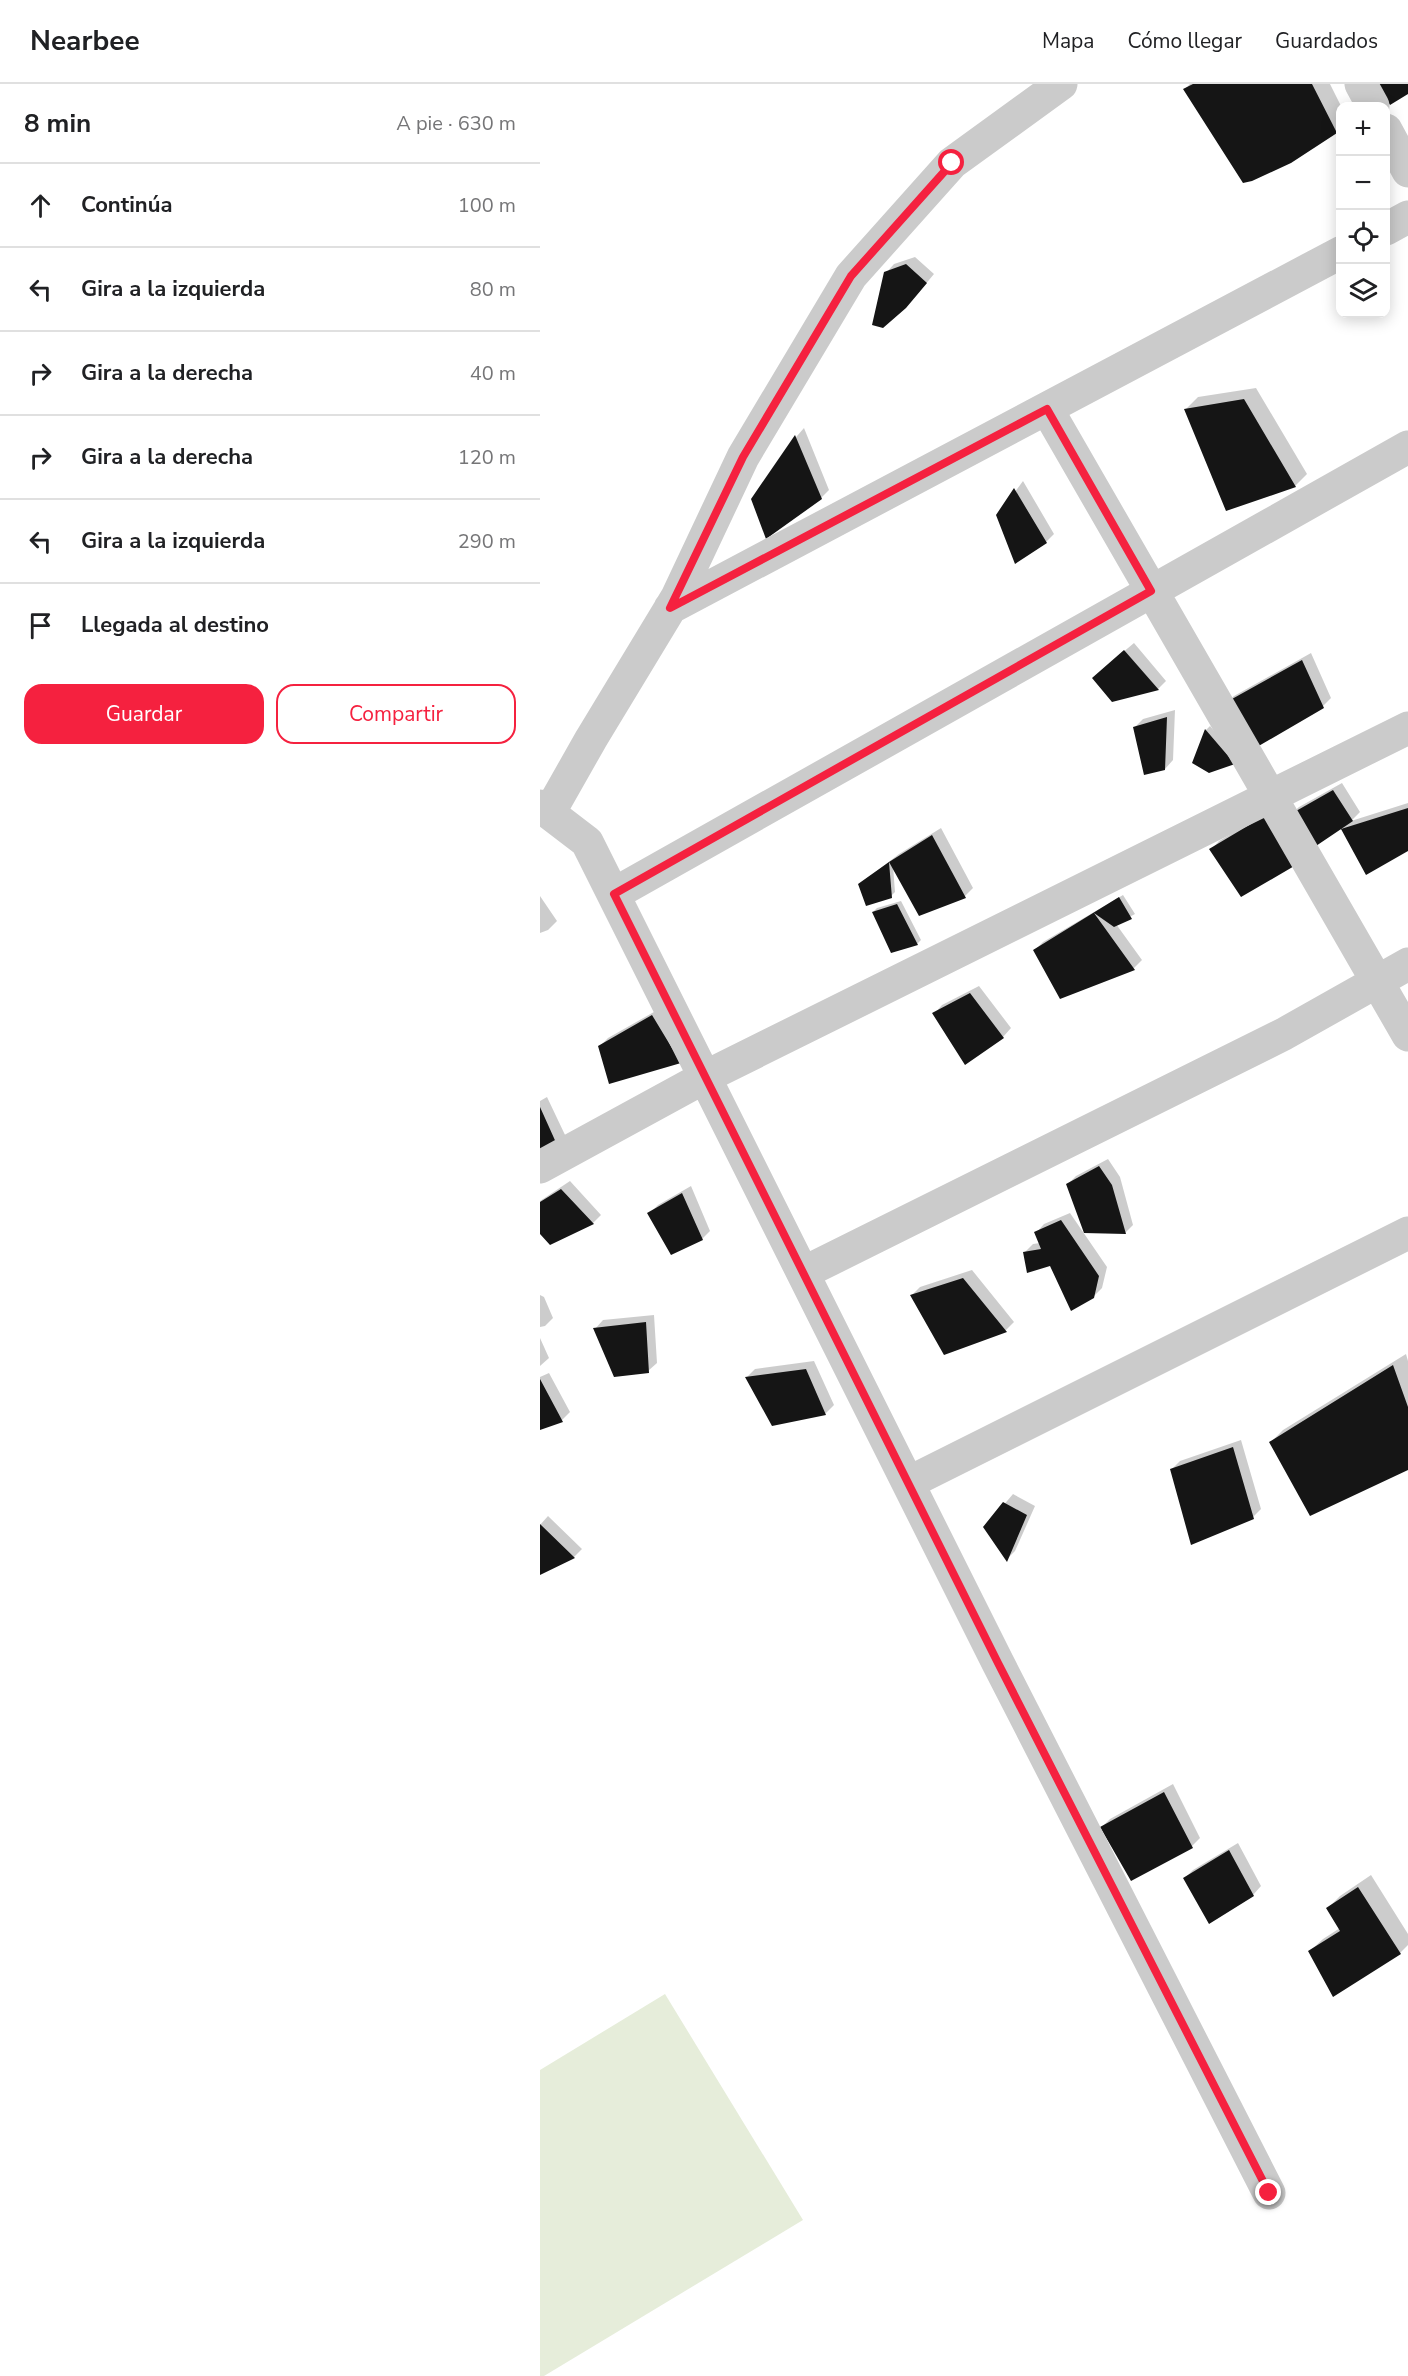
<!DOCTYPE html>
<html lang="es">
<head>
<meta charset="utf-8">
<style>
  :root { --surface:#fff; --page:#f2f2f2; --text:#202124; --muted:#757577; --line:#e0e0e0; --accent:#f5213f }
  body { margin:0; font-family:"Nunito Sans",sans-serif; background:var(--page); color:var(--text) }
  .controls { position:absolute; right:18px; top:18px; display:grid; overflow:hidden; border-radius:12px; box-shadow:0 3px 15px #0003 }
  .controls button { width:54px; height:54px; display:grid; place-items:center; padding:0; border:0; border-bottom:2px solid var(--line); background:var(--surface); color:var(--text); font:30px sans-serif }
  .stop { position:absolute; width:18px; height:18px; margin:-14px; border:4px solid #f5213f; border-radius:50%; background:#fff }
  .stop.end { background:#f5213f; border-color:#fff; box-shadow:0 2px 6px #0008 }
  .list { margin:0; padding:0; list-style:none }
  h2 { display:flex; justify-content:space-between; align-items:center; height:78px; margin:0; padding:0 24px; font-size:26px }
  h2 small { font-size:20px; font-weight:400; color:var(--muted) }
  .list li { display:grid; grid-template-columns:39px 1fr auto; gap:18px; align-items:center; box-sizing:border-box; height:84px; padding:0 24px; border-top:2px solid var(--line) }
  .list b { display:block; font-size:22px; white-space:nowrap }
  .list em { font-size:20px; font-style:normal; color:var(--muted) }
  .actions { display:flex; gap:12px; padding:18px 24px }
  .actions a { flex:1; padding:14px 0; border:2px solid var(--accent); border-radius:18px; text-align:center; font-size:21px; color:var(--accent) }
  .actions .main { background:var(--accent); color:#fff }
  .icon { flex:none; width:33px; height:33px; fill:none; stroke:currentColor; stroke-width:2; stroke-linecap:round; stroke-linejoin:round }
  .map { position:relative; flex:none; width:868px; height:2292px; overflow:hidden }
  header { display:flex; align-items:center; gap:36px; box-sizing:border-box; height:84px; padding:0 30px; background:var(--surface); border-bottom:2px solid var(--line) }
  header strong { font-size:28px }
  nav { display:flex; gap:33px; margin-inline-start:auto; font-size:21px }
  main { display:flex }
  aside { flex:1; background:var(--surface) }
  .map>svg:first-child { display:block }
  .green { fill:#e6edda }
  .shadow { fill:#0003 }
  .building { fill:#151515 }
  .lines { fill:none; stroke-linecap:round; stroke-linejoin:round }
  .minor { stroke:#cbcbcb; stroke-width:33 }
  .route { stroke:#f5213f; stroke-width:8 }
</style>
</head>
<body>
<header>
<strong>Nearbee</strong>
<nav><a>Mapa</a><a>Cómo llegar</a><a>Guardados</a></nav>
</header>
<main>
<aside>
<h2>8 min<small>A pie · 630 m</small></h2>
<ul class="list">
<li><svg class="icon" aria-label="ahead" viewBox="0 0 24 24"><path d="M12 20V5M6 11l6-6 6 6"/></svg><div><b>Continúa</b></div><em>100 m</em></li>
<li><svg class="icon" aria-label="left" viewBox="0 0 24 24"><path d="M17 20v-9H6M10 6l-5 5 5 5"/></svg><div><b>Gira a la izquierda</b></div><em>80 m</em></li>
<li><svg class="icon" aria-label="right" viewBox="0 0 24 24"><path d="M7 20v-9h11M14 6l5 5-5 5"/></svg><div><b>Gira a la derecha</b></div><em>40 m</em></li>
<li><svg class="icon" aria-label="right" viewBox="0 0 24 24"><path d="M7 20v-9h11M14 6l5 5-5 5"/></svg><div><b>Gira a la derecha</b></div><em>120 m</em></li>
<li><svg class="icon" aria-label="left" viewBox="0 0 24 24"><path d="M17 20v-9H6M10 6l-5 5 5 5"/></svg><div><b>Gira a la izquierda</b></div><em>290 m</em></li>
<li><svg class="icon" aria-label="arrive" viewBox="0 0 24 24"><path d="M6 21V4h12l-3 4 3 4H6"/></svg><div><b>Llegada al destino</b></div></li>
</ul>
<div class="actions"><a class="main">Guardar</a><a>Compartir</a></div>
</aside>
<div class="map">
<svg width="868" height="2292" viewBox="0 0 868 2292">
  <rect width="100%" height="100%" fill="#fff"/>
  <path class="green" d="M125 1910 263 2136 4 2292H0V1986Z"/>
  <path class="shadow" d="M650 0H790L801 22 800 43 796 48 645 5Z
    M375 173 394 190 374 214 346 189 354 180Z
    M716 304 767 390 755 402 646 325 658 313Z
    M264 344 289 406 281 414 213 415 257 352Z
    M483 397 514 450 506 458 458 431Z
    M594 559 626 597 618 605 573 616 563 585Z
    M771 569 791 614 783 622 685 620 694 612Z
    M635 626 633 676 625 685 594 644 603 635Z
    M670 642 698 675 654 678 666 646Z
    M802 699 820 728 811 737 868 719V765L827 789 802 743 750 731 759 723Z
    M735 724 763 771 671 766 679 757Z
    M401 744 433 804 425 812 380 830 353 782 355 808 351 812 324 797 359 770Z
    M583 811 595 830 576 840 602 876 594 884 520 914 495 866 503 858Z
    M0 812 17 837 8 846 0 849Z
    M361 817 381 856 377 860 333 828 337 824Z
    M439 902 471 944 463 953 394 930 402 921Z
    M121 924 148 969 59 963 68 954Z
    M7 1013 26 1053 0 1067V1017Z
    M568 1075 580 1093 593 1141 585 1149 527 1101 536 1092Z
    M30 1097 61 1131 53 1139 11 1159 0 1148V1117Z
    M151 1102 170 1147 162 1155 109 1130 118 1121Z
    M530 1129 567 1183 562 1204 553 1213 511 1180 485 1168 493 1160 500 1159 496 1149 504 1140Z
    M432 1186 474 1238 466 1246 405 1270 372 1211 380 1203Z
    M0 1211 4 1213 13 1234 5 1242 0 1243Z
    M114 1231 117 1279 108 1287 55 1245 63 1236Z
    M0 1254 9 1274 0 1282Z
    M866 1270 868 1277V1384L731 1358 743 1346Z
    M274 1277 294 1321 285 1330 207 1293 215 1285Z
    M9 1289 30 1328 22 1336 0 1344V1293Z
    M701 1356 721 1425 713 1433 632 1385 640 1377Z
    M473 1410 495 1422 475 1467 467 1475 445 1443Z
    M8 1432 42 1465 34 1473 0 1490V1441Z
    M633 1700 660 1754 652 1762 591 1795 562 1743 570 1735Z
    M698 1759 721 1802 713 1811 645 1794 653 1786Z
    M831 1791 868 1850V1861L860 1869 770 1867 783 1855 800 1844 788 1824 800 1812Z"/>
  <path class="building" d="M653 0H772L797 49 751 79 712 97 703 99 643 5Z
    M836 0H868V10L850 21Z
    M366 180 387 199 366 224 343 244 332 241 344 188Z
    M704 315 756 403 686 427 644 325Z
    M255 351 282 415 226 455 211 415Z
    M474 404 507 459 475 480 456 431Z
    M584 566 619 606 572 618 552 594Z
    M762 576 784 624 710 667 683 620Z
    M627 633 625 686 604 691 593 643Z
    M665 645 695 680 669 689 652 679Z
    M793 706 813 737 770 766 749 731Z
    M868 724V767L826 791 801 745Z
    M726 731 756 781 701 813 669 765Z
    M392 751 426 814 379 832 349 778Z
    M349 778 352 814 326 822 318 800Z
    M579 813 592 835 574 843 554 829 595 886 520 915 493 866Z
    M357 820 378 861 351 869 332 828Z
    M430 909 464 954 425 981 392 929Z
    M112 931 141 979 69 1000 58 962Z
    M0 1023 18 1063 0 1069Z
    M559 1082 572 1101 586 1150 544 1149 526 1100Z
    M21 1105 54 1140 10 1161 0 1150V1118Z
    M142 1109 163 1156 131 1171 107 1129Z
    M521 1136 559 1192 554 1214 531 1227 510 1182 487 1189 483 1168 501 1165 494 1148Z
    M423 1194 467 1248 404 1271 370 1211Z
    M106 1238 109 1289 74 1293 53 1244Z
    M853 1281 868 1323V1386L770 1432 729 1358Z
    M266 1285 286 1331 232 1342 205 1293Z
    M0 1295 23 1338 0 1346Z
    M693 1363 714 1435 651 1461 630 1385Z
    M463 1418 487 1431 467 1478 443 1443Z
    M0 1440 35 1474 0 1491Z
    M624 1708 653 1764 591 1797 560 1743Z
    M689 1766 714 1812 669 1840 643 1794Z
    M818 1803 861 1870 793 1913 768 1867 800 1847 786 1824Z"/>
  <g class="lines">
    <path class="minor" d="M821 0 833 22
      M846 46 868 87
      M846 145 868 133
      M507 325 868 951
      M130 524 800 169
      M0 722 47 758 458 1579 729 2109
      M9 729 51 655 137 513 203 373 311 192 412 79 521 0
      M74 810 868 363
      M0 1083 165 993 868 644
      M263 1189 744 950 868 880
      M368 1399 868 1149"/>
  </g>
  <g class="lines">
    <path class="route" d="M412 79 311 192 203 373 130 524 507 325 611 507 74 810 458 1579 729 2109"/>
  </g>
</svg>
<div class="controls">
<button>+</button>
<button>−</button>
<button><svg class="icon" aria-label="locate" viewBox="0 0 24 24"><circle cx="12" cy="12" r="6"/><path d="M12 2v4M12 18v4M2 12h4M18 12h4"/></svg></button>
<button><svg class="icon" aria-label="layers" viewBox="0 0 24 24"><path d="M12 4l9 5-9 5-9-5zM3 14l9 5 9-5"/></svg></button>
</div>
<div class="stop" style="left:412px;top:79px"></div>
<div class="stop end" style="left:729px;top:2109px"></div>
</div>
</main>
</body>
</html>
